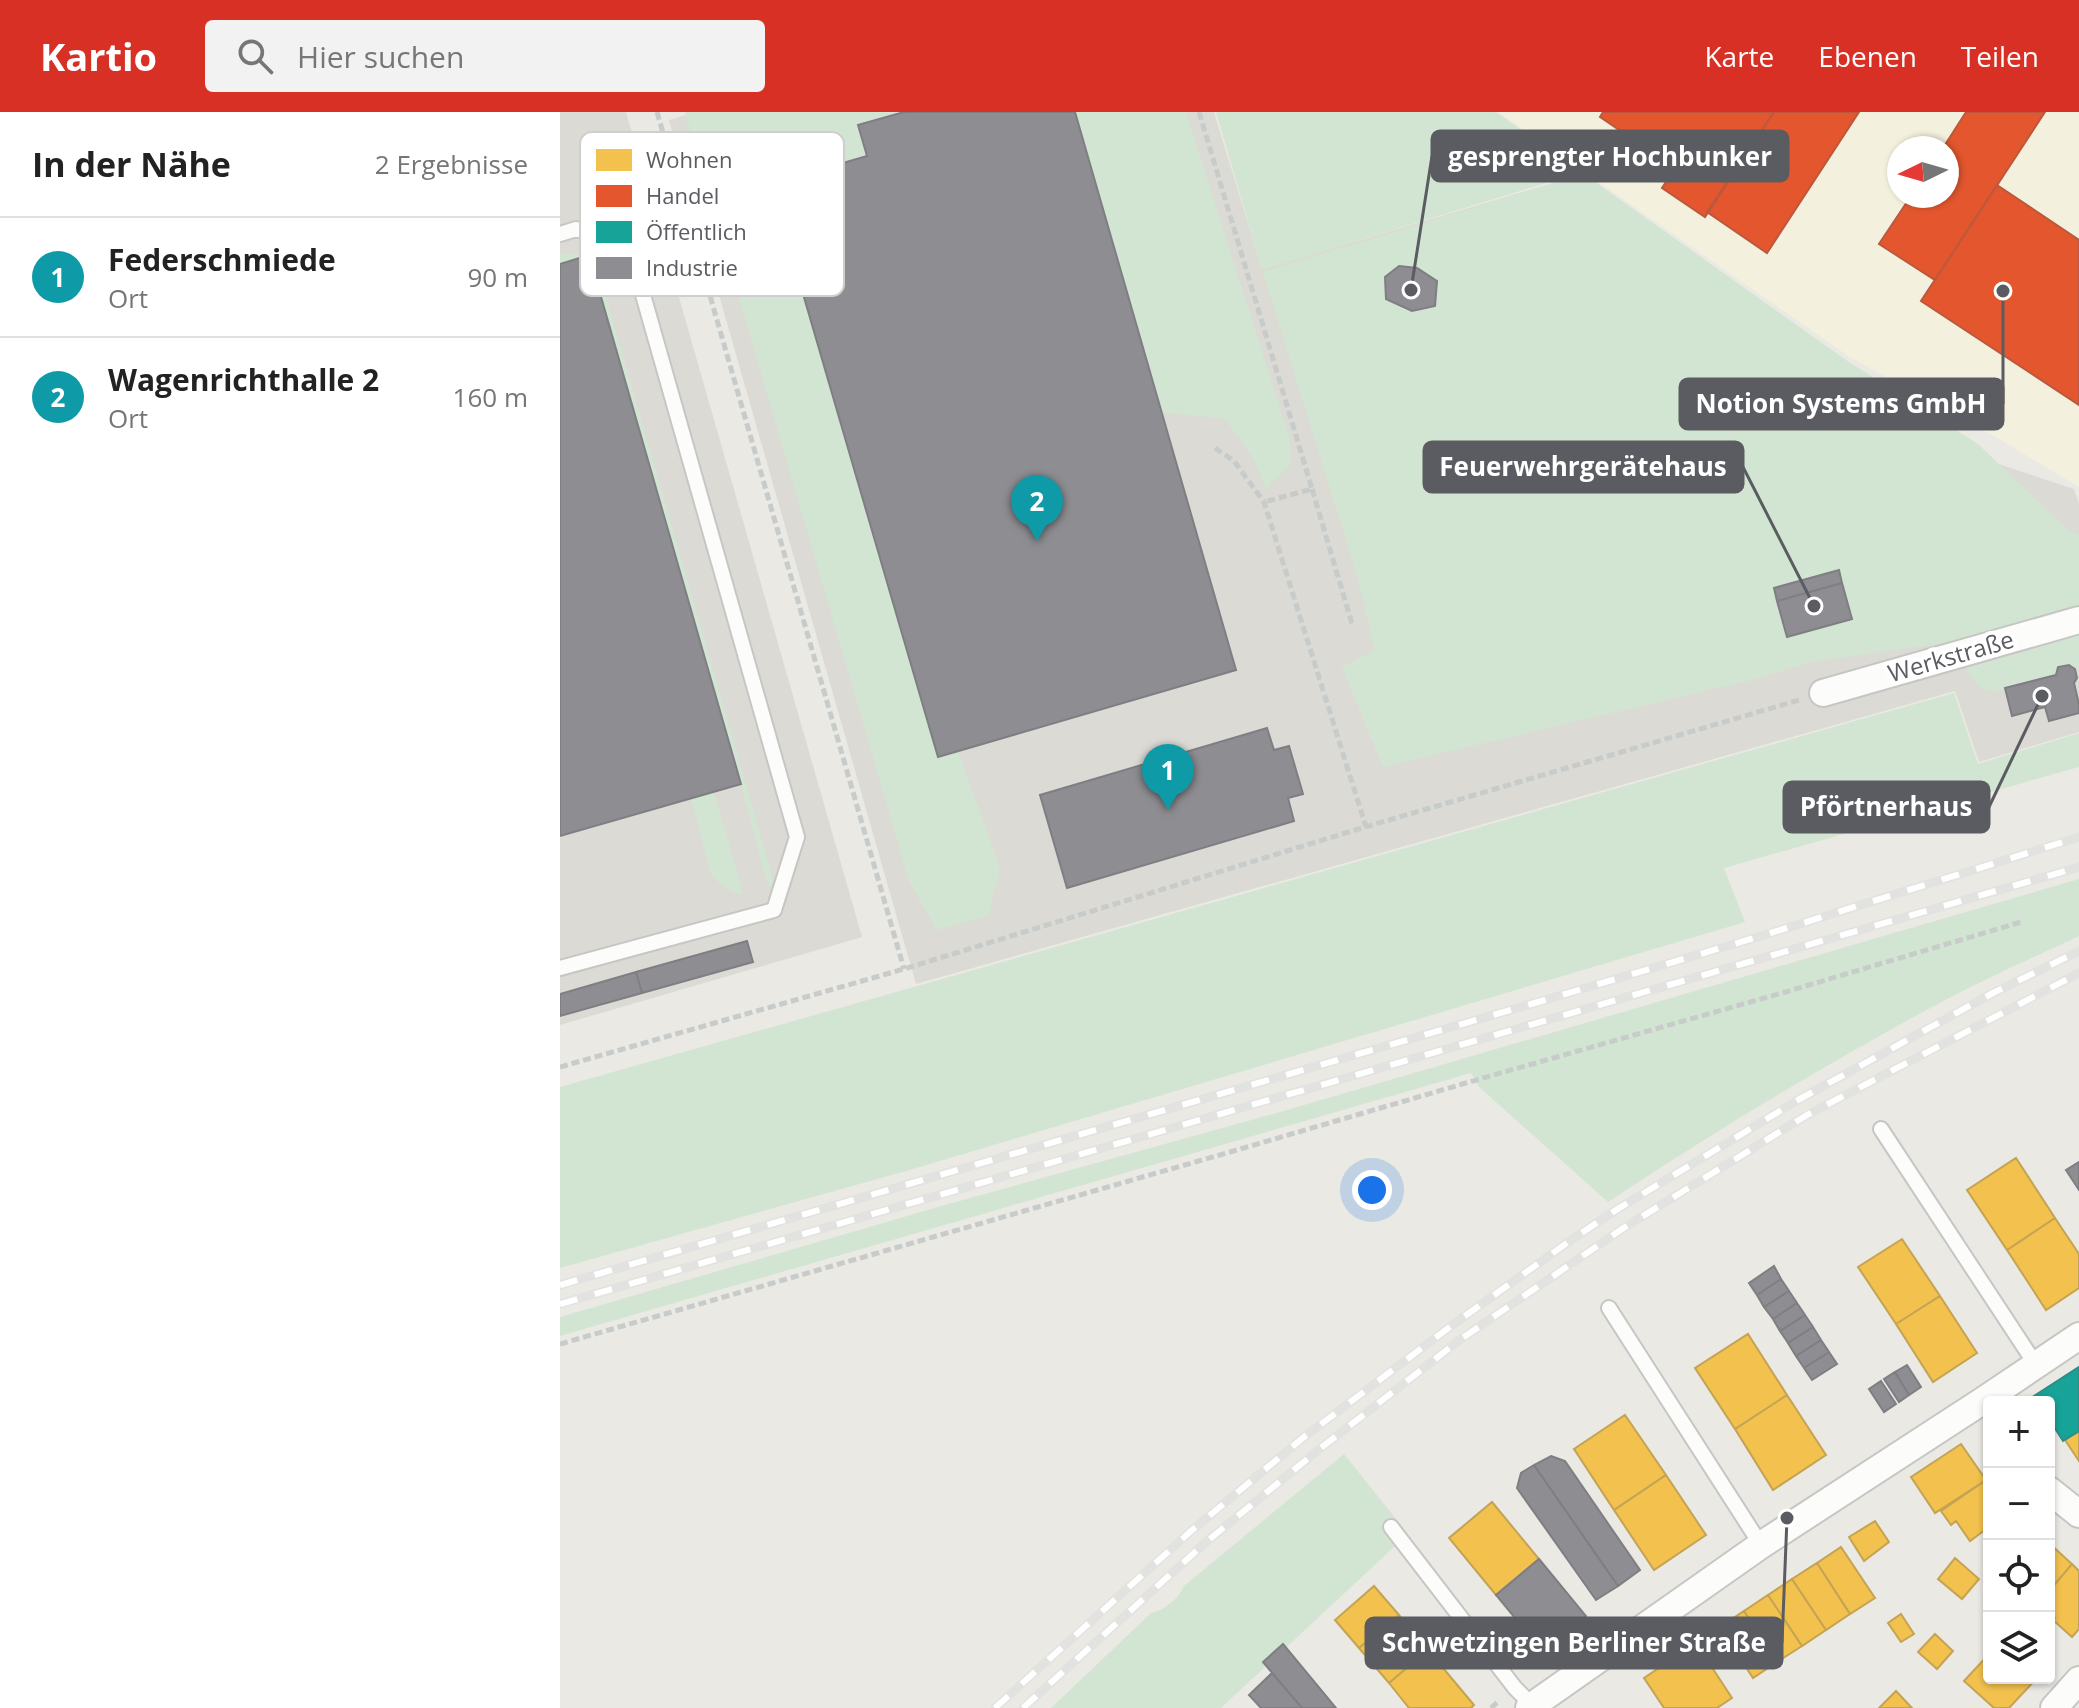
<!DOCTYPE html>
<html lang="de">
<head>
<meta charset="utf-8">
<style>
  :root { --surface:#fff; --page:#f2f2f2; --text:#222; --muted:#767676; --line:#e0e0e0; --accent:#d93025 }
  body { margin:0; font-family:"Open Sans",sans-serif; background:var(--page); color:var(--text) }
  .controls { position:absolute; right:24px; bottom:24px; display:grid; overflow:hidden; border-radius:8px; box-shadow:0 2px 6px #0004 }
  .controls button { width:72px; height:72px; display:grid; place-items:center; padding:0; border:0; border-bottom:2px solid var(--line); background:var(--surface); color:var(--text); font:40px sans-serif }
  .compass { position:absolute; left:1327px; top:24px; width:72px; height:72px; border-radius:50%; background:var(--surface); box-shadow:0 2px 6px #0004; rotate:265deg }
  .you { position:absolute; left:812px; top:1078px; width:28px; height:28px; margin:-20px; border:6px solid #fff; border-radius:50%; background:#1a73e8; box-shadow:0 0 0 12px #1a73e833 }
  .badge { display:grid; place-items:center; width:52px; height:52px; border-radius:50%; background:var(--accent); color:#fff; font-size:26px; font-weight:700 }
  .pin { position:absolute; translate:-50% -66px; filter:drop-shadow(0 2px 4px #0008) }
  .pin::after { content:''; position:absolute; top:42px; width:28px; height:24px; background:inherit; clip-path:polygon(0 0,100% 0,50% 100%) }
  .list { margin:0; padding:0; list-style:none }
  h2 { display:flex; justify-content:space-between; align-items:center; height:104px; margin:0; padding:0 32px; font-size:34px }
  h2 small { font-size:26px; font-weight:400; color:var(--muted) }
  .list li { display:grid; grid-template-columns:52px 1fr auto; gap:24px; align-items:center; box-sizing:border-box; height:120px; padding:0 32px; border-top:2px solid var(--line) }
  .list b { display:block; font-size:30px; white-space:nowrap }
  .list p { margin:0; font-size:26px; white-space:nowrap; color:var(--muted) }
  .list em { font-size:26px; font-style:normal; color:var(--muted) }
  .icon { flex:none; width:44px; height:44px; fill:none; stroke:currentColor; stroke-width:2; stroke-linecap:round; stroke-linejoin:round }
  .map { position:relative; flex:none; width:1519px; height:1596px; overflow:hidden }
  header { display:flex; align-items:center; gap:48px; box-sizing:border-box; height:112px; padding:0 40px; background:var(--accent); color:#fff }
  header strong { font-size:38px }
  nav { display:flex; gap:44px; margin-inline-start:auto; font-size:28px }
  .search { width:560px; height:72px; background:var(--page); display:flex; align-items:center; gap:20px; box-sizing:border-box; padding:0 28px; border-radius:8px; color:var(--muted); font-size:30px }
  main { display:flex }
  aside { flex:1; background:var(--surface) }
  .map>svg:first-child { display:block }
  .commercial { fill:#f3f1dd; fill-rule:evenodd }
  .industrial { fill:#dbdad5 }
  .green { fill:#d2e5d2 }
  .homes { fill:#f2c14e; stroke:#c4a354; stroke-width:2 }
  .shops { fill:#e4572e; stroke:#bb583d; stroke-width:2 }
  .public { fill:#17a398; stroke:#2b8e88; stroke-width:2 }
  .industry { fill:#8d8d92; stroke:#7e7e83; stroke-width:2 }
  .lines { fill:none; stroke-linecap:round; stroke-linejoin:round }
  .lane-casing { stroke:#c6c6c4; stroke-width:18 }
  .street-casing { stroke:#c6c6c4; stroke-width:30 }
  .path { stroke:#c7cbc9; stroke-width:5; stroke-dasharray:8 4; stroke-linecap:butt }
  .lane { stroke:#fcfcfb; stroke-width:14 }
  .street { stroke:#fcfcfb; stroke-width:26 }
  .rail-casing { stroke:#e2e2e1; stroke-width:9 }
  .rail { stroke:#fff; stroke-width:6; stroke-dasharray:18; stroke-linecap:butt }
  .labels { text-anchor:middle; stroke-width:8; stroke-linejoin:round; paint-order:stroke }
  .street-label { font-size:24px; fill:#5a5c61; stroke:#fff }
  .key { fill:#fff; stroke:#ceced0; stroke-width:2 }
  .key-label { font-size:22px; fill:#5a5c61 }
  .leader { fill:none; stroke:#5a5c61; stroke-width:3 }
  .callout-dot { fill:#5a5c61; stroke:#fff; stroke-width:3 }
  .callout { fill:#5a5c61; stroke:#5a5c61; stroke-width:3 }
  .callout-label { font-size:26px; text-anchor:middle; font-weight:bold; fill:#fff }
</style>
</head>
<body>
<header>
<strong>Kartio</strong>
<div class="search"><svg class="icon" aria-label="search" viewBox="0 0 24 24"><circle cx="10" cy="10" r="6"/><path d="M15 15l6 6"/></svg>Hier suchen</div>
<nav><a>Karte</a><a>Ebenen</a><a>Teilen</a></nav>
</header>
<main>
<aside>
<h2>In der Nähe<small>2 Ergebnisse</small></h2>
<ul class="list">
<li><span class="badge" style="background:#0f9aa8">1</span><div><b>Federschmiede</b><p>Ort</p></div><em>90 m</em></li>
<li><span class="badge" style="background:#0f9aa8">2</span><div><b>Wagenrichthalle 2</b><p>Ort</p></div><em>160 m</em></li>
</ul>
</aside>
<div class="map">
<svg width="1519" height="1596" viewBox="0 0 1519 1596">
  <rect width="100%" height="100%" fill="#eae9e4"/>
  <path class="commercial" d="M938 0H1519V375L1436 325 1290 245ZM1339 36H1387V84H1339Z"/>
  <path class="industrial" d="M0 0H66L302 825 0 913Z
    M136 0H654L702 157 1024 62 1403 340 1514 377 1519 392V620L1419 650 1395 579 356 872 109 8Z"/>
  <path class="green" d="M125 0H344L298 14 307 44 211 72 377 644 398 639 440 756 428 804 377 818 349 769Z
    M515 0H626L730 328 731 352 706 377 694 347 665 307 602 300Z
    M656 0H936L1022 60 702 158Z
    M1024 62 1286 248 1418 332 1508 418 1519 423V496L1399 529 1251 550 1196 567 823 655 782 555 815 538 798 467 703 160Z
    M32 137 211 760 212 773 208 774 181 672 30 144 0 152V141L14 143Z
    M1519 518V557L1509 553 1498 555 1496 563 1434 580C1418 578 1411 566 1405 552Z
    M1394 581 1418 652 1519 621V655L1164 756 1185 810 346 1059 0 1156V975Z
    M154 679 183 782 174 780 165 776 151 763 131 686Z
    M1519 767V824C1475 845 1430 864 1387 887 1271 949 1158 1017 1048 1090L919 975 911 961 0 1224V1205L378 1095 727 998Z
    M784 1342 848 1422 661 1596H491L591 1501C604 1499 619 1486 624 1474Z"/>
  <path class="homes" d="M1456 1046 1495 1106 1447 1138 1407 1078Z
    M1495 1106 1519 1142V1176L1486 1198 1447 1138Z
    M1342 1127 1380 1184 1336 1212 1298 1155Z
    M1380 1184 1417 1241 1373 1270 1336 1212Z
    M1188 1222 1227 1283 1175 1317 1135 1256Z
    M1227 1283 1266 1343 1213 1378 1175 1317Z
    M1065 1303 1106 1363 1054 1398 1014 1337Z
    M1519 1319V1349L1505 1328Z
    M1401 1332 1426 1368 1375 1401 1351 1365Z
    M1106 1363 1146 1423 1094 1458 1054 1398Z
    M1426 1368 1429 1373V1415L1410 1429 1396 1409 1391 1413 1381 1399Z
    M932 1390 979 1447 936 1483 889 1426Z
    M1315 1409 1329 1430 1304 1449 1289 1425Z
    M1489 1431 1512 1452 1489 1479Z
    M1281 1435 1315 1486 1290 1502 1257 1451Z
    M1395 1446 1419 1467 1402 1487 1378 1467Z
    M1257 1451 1290 1502 1266 1518 1232 1467Z
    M1512 1452 1519 1459V1517L1512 1525 1493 1508 1495 1506 1489 1500V1479Z
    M1232 1467 1266 1518 1242 1534 1208 1483Z
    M814 1474 839 1503 799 1536 775 1508Z
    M1208 1483 1242 1534 1217 1550 1184 1499Z
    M1184 1499 1217 1550 1193 1566 1160 1515Z
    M1341 1502 1354 1522 1341 1530 1328 1511Z
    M839 1503 868 1538 829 1571 799 1536Z
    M1375 1522 1393 1539 1377 1557 1358 1540Z
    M1136 1531 1172 1586 1157 1596H1104L1084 1566Z
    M868 1538 914 1593 911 1596H849L829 1571Z
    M1429 1542V1566H1477L1449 1596H1434L1404 1569Z
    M1336 1579 1352 1596H1319Z"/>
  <path class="shops" d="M1043 0H1214L1145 105 1102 76 1115 56 1040 5Z
    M1214 0H1299L1207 141 1147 100Z
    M1406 0H1485L1375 168 1319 132 1351 84H1387V36H1383Z
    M1437 73 1519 128V293L1361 189Z"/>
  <path class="public" d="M1519 1255V1319L1503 1329 1489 1307V1290H1478L1474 1284Z"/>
  <path class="industry" d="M344 0H515L676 558 378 645 211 72 307 44 298 13Z
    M29 143 181 672 0 724V152Z
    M839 154 857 156 877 169 875 194 852 199 826 187 825 165Z
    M1279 458 1282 471 1217 489 1214 476Z
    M1282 471 1292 507 1227 525 1217 489Z
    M1509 553 1515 557 1517 566 1514 571 1519 592V601L1489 609 1485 595 1452 604 1445 576 1496 563 1498 555Z
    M707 616 714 638 729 634 743 682 728 686 734 709 507 776 480 683Z
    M187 829 193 850 82 881 76 860Z
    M76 860 82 881 0 904V882Z
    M1519 1050V1078L1506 1058Z
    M1214 1154 1221 1167 1197 1183 1189 1171Z
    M1221 1167 1229 1179 1204 1195 1197 1183Z
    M1229 1179 1237 1191 1213 1207 1204 1195Z
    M1237 1191 1245 1203 1220 1219 1213 1207Z
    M1245 1203 1253 1215 1228 1231 1220 1219Z
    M1253 1215 1261 1228 1236 1244 1228 1231Z
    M1261 1228 1269 1240 1244 1256 1236 1244Z
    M1269 1240 1277 1252 1252 1268 1244 1256Z
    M1347 1253 1361 1275 1349 1283 1335 1260Z
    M1335 1260 1349 1283 1339 1290 1324 1267Z
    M1321 1269 1336 1292 1324 1300 1309 1277Z
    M991 1344 1005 1349 1080 1458 1058 1474 974 1353Z
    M974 1353 1058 1474 1036 1488 957 1376 961 1361Z
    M979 1447 1026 1504 983 1540 936 1483Z
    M723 1532 776 1596H742L703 1550Z
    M712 1561 742 1596H701L689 1583Z"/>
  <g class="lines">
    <g class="lane-casing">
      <path id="lane" d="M0 122 16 117 68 130 237 725 214 798 0 856
        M1321 1017 1476 1253
        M1049 1196 1201 1433
        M831 1415 955 1576 973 1594"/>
    </g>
    <g class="street-casing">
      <path id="street" d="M1263 581 1519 508
        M1489 1378 1519 1402
        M969 1596 1201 1433 1424 1288 1519 1224
        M1494 1596 1519 1568"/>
    </g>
    <path class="path" d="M97 0 344 857
      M639 0 752 377 704 390
      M655 336 674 349 704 390 806 715
      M752 377 793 515
      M0 955 344 857 795 718 1239 588
      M0 1232 670 1040 930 964 1222 881 1461 810
      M931 1596 940 1588"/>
    <use href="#lane" class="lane"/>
    <use href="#street" class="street"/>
    <g class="rail-casing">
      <path id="rail" d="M0 1173 978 890 1201 824 1519 725
        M0 1192 1519 755
        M435 1596 631 1419 744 1325 891 1214 1011 1128 1056 1098 1238 988 1431 882 1519 839
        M463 1596 645 1431 757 1339 901 1227 1065 1115 1247 1003 1519 861"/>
    </g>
    <use href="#rail" class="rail"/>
  </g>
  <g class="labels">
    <g class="street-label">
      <text transform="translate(1391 545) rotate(-16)" y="8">Werkstraße</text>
    </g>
  </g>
  <rect x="20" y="20" width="264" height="164" rx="12" class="key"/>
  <rect x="36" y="37" width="36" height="22" fill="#f2c14e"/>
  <rect x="36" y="73" width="36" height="22" fill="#e4572e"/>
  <rect x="36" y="109" width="36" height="22" fill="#17a398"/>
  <rect x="36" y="145" width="36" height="22" fill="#8d8d92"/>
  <g class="key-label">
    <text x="86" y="56">Wohnen</text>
    <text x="86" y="92">Handel</text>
    <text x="86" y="128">Öffentlich</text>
    <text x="86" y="164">Industrie</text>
  </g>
  <path class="leader" d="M851 178L872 44M1443 179L1443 292M1254 494L1183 355M1482 584L1429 695M1227 1406L1222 1531"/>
  <g class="callout-dot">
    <circle cx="851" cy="178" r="8"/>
    <circle cx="1443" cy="179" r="8"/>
    <circle cx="1254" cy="494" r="8"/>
    <circle cx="1482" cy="584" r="8"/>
    <circle cx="1227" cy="1406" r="8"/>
  </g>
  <g class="callout">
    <rect x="872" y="19" width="356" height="50" rx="8"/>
    <rect x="1120" y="267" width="323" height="50" rx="8"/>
    <rect x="864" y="330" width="319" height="50" rx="8"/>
    <rect x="1224" y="670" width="205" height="50" rx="8"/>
    <rect x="806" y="1506" width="416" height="50" rx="8"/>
  </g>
  <g class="callout-label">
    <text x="1050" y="54">gesprengter Hochbunker</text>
    <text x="1281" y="301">Notion Systems GmbH</text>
    <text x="1023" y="364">Feuerwehrgerätehaus</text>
    <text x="1326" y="704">Pförtnerhaus</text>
    <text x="1014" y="1540">Schwetzingen Berliner Straße</text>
  </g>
</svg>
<div class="controls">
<button>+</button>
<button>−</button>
<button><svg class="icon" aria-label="locate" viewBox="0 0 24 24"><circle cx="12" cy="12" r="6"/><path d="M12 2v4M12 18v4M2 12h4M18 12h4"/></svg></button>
<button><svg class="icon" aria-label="layers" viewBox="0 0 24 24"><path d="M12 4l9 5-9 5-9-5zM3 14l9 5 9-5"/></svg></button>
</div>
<svg class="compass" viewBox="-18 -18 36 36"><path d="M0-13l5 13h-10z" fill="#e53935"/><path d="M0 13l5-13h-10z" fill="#767676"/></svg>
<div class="you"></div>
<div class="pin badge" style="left:608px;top:698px;background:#0f9aa8">1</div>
<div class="pin badge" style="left:477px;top:429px;background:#0f9aa8">2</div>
</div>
</main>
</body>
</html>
